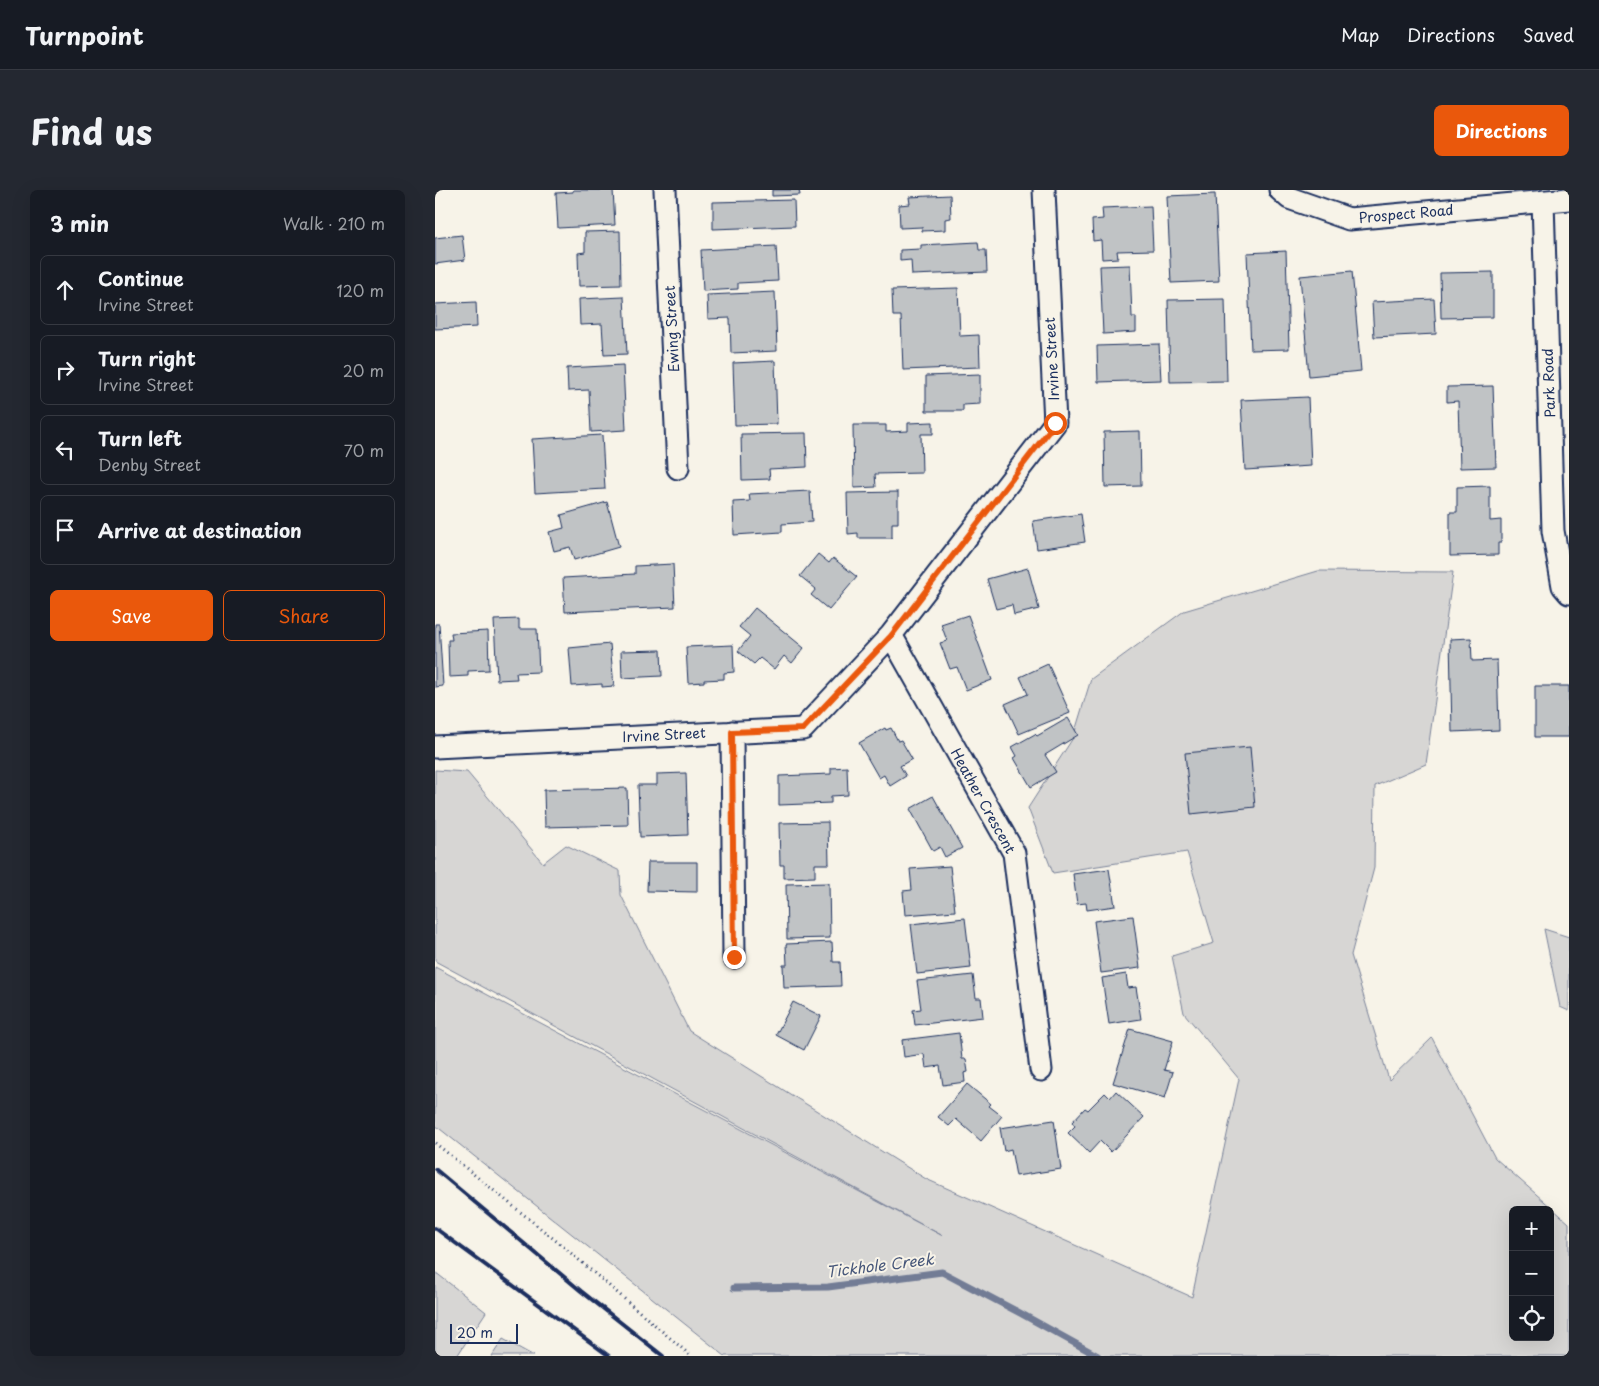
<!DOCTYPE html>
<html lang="en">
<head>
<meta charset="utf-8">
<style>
  :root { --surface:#171b24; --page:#242831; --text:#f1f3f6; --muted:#9ea1a6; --line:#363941; --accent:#ea580c }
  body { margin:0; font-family:"Playpen Sans",sans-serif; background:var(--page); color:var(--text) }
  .controls { position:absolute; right:15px; bottom:15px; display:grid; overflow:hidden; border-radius:8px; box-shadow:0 5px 20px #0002 }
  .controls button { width:45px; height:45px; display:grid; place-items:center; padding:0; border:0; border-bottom:1px solid var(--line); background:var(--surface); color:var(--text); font:25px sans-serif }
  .scale { position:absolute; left:15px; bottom:12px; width:68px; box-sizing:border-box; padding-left:5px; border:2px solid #1b2f5e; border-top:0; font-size:14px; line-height:18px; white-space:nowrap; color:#1b2f5e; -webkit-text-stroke:4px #f7f3e8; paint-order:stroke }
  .stop { position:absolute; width:15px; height:15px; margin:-11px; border:4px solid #ea580c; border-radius:50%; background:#fff }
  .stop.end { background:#ea580c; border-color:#fff; box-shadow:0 1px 5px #0008 }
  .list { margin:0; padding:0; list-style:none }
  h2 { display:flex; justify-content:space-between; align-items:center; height:65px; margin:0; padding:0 20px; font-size:21px }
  h2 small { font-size:16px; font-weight:400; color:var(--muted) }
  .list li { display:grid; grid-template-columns:32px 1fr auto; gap:15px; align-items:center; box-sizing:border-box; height:70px; margin:0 10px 10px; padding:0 10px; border:1px solid var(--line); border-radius:8px }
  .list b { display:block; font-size:19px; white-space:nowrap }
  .list p { margin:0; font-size:16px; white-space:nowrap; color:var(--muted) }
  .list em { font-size:16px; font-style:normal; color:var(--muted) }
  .actions { display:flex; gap:10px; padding:15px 20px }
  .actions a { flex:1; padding:11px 0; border:1px solid var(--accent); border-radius:8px; text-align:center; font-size:18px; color:var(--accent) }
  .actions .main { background:var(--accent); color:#fff }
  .icon { flex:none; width:28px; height:28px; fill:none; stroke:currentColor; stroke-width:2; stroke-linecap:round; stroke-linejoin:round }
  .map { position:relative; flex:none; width:1134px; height:1166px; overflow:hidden; border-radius:8px }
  header { display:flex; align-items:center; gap:30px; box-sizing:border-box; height:70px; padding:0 25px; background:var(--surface); border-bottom:1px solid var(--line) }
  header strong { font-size:24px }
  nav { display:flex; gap:28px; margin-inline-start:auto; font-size:18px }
  .intro { display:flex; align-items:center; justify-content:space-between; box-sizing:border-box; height:120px; padding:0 30px }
  h1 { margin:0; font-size:35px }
  .button { padding:12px 22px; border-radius:8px; background:var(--accent); color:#fff; font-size:18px; font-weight:700 }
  main { display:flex; gap:30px; padding:0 30px }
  aside { flex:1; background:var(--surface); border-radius:8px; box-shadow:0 5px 20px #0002 }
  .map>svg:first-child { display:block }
  .green { fill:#d7d6d4; stroke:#798299; fill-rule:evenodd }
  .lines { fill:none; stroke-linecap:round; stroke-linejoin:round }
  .stream { stroke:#727c95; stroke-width:7 }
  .building { fill:#c0c3c5; stroke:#1b2f5e }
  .street-casing { stroke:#1b2f5e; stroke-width:25 }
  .path { stroke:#1b2f5e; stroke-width:3; stroke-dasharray:1 4; stroke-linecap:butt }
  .street { stroke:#f7f3e8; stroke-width:21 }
  .rail { stroke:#1b2f5e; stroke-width:4 }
  .route { stroke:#ea580c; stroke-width:6 }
  .labels { text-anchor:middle; stroke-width:4; stroke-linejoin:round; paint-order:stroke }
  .street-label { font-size:14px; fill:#1b2f5e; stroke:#f7f3e8 }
  .water-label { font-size:15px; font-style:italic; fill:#465679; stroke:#f7f3e8 }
</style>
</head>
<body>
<header>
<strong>Turnpoint</strong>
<nav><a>Map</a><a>Directions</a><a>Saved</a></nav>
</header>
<div class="intro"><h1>Find us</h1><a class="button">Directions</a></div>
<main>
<aside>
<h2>3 min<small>Walk · 210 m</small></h2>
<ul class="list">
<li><svg class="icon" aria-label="ahead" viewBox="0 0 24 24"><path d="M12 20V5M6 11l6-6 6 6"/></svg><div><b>Continue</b><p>Irvine Street</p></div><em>120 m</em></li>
<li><svg class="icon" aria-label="right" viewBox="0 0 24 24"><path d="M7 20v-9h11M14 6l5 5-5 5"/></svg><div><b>Turn right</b><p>Irvine Street</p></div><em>20 m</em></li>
<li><svg class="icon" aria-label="left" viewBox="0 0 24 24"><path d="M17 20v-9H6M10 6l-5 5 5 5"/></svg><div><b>Turn left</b><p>Denby Street</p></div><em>70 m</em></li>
<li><svg class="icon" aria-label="arrive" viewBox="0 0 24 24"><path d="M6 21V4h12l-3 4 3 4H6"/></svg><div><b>Arrive at destination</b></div></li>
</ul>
<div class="actions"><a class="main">Save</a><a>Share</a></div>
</aside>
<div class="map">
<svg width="1134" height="1166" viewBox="0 0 1134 1166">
  <rect width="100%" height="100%" fill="#f7f3e8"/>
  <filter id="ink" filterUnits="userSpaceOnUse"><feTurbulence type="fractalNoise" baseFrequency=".02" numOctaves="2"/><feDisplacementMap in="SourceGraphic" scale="10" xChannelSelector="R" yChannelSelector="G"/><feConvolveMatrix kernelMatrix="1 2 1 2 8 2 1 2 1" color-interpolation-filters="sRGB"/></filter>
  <g filter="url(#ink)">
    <path class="green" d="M883 381 1018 382 991 574 940 596 939 678 916 765 954 890 997 848 1060 968 1134 1033V1166H290L0 935V777L508 1046 0 771V580L32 582 108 673 131 655 185 681 186 705 254 841 491 989 757 1107 804 889 749 823 737 766 779 753 752 662 618 683 593 618 638 548 656 489 749 421ZM1078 1020H1115V1147H1078Z
      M1109 739 1134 747V821L1125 817Z
      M0 1082 51 1122 22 1166H0Z
      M68 1149 99 1166H57Z"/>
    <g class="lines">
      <path class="stream" d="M299 1098 393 1097 507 1082 585 1123 663 1166"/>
    </g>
    <path class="building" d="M138 0H178L180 35 123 38 121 3 138 2Z
      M337 0H364L365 5 337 6Z
      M780 4 784 91 736 93 732 6Z
      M515 5 516 28 510 29V40L487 41V37L465 38 464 15 475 14 474 7Z
      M359 10 360 36 278 39V12Z
      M716 16 718 60 682 61 683 68 667 69 666 50 658 51 657 30 668 29 667 18Z
      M185 41 186 95 144 96 143 63 150 62V42Z
      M27 45 30 70 0 74V48Z
      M543 52 544 60H551L552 82 477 85 476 70 465 71V60L486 59V55Z
      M341 56 343 91 303 93V99L268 101 266 60Z
      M851 61 854 159 816 160 812 63Z
      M695 75 697 127H701V142L668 144 665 76Z
      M917 81 926 181 874 186 865 86Z
      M1058 82V127L1006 128 1005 83Z
      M523 98 525 146 544 145 545 177 468 180 466 126H458L457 100Z
      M340 102 342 161 296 163 295 128 273 129 272 105Z
      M189 107 192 164 169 165 167 134 145 135 144 109Z
      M790 109 792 191 735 192 733 110Z
      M999 109 1001 144 939 147 937 112Z
      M41 112 42 137 0 139V114Z
      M724 154 726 190 663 192 662 156Z
      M340 171 342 234 300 235 298 173Z
      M188 175 191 240 156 242 154 200 133 201 132 178Z
      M545 184V214L528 215V221H491V186Z
      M1058 196 1061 277 1025 278 1023 211 1012 212V197Z
      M873 207 876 276 810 280 806 210Z
      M498 232V244H486L487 283 440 284 441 297 419 298 418 235H451V242L473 241V233Z
      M705 241 706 296 670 297 669 242Z
      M371 243 372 277 334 279 335 289 307 290 306 244Z
      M167 245 170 299 100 303 97 249Z
      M1055 296V331L1066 330V353H1063V365L1015 366V322H1022V297Z
      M375 301 377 332 347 334V342L299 345 298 312 315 311 314 304Z
      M463 302V333H457V348H423V343L413 344 412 303Z
      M172 312 184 357 139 370 135 357 119 361 114 342 129 338 126 325Z
      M646 324 650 352 602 359 598 331Z
      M383 364 394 373 398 368 422 387 394 420 376 405 381 399 365 386Z
      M238 374 240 417 130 422 128 388 200 384V376Z
      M593 378 604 419 579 425 577 415 561 419 552 389Z
      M320 418 369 458 357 473 349 466 339 479 325 468 319 474 303 461 315 446 304 437Z
      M533 425 557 490 531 500 522 477 515 479 505 453 512 451 506 434Z
      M84 429V439H102L104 482 81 483 82 489 62 490 59 430Z
      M0 434H4L8 496 0 497Z
      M53 441 54 480 33 481V486L14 487 13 450H17L16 443Z
      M1036 448 1037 471 1062 470 1064 540 1017 542 1015 449Z
      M175 454 179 496 167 497V494L137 496 134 458Z
      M298 455 299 482 289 483V489L269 490V492L253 493 251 457Z
      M226 460 227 486 187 488 186 461Z
      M613 474 635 523 584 544 570 514 593 504 585 487Z
      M1100 496H1134V547H1100Z
      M633 528 643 545 610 565 621 582 596 597 579 568 582 566 577 557 600 544 602 546Z
      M450 538 451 540 456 538 463 551 466 550 477 569 465 576 471 586 455 596 449 585 444 588 424 553Z
      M815 557 820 617 756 624 750 563Z
      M412 577 413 605 396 606V613L344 615V586L396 584V578Z
      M251 583 253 645 205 647 203 595H222V584Z
      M192 598 193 635 110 637 109 600Z
      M498 606 527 658 510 667 505 657 498 661 475 619Z
      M393 632 394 674H380V687L349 688V675H345L344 633Z
      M213 672H262V702L212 701Z
      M515 676 520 721 470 725 468 701 477 700 475 679Z
      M674 679 680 716 652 720 651 713 642 714 638 684Z
      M394 693 395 748 352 749 351 694Z
      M698 726 705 778 666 783 659 731Z
      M530 728 536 778 482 784 476 734Z
      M397 752 398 772H405L406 796 349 798 348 775H352L351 754Z
      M691 784 693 798 701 797 706 829 674 834 667 788Z
      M538 785 541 808H546L548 827 480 835 478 820 486 819 482 791Z
      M358 812 386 826 369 860 341 845Z
      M695 839 738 851 729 880 738 882 730 908 678 893Z
      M524 843 527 869H531L533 882 529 883 530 892 508 895 505 876 491 878 489 864 469 867 467 850Z
      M532 894 556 914 554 916 567 926 546 951 521 929 514 936 503 927Z
      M681 901 709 927 676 962 665 951 654 963 633 943 640 936 637 932 650 918 653 920 670 903 675 908Z
      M619 930 626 979 581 986 576 959 569 961 565 938Z"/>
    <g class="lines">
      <g class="street-casing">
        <path id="street" d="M230 0 243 278
          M845 0 854 8 914 29 1134 9
          M1108 11 1118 341 1128 396 1134 403
          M456 445 579 663 606 880
          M297 542 299 767
          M0 557 368 539 456 445 620 233 609 0"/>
      </g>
      <path class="path" d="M0 953 130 1058 256 1166"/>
      <use href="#street" class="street"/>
      <path class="rail" d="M0 979 146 1101 228 1166
        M0 1038 174 1166"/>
    </g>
  </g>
  <g class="lines" filter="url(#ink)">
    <path class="route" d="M299 767 297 542 368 539 456 446 620 233"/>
  </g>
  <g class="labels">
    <g class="street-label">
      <text transform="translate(971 24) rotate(-5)" y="5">Prospect Road</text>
      <text transform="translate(237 139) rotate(-93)" y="5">Ewing Street</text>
      <text transform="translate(617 169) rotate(-93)" y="5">Irvine Street</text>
      <text transform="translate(1114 193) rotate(-92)" y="5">Park Road</text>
      <text transform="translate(229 545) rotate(-3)" y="5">Irvine Street</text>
      <text transform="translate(548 611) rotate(61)" y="5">Heather Crescent</text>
    </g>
    <g class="water-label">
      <text transform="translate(445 1076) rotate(-7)" y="5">Tickhole Creek</text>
    </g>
  </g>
</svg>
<div class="controls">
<button>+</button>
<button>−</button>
<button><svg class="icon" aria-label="locate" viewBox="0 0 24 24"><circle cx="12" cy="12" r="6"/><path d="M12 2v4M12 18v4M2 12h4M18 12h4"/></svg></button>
</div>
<div class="scale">20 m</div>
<div class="stop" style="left:620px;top:233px"></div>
<div class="stop end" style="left:299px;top:767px"></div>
</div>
</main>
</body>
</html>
